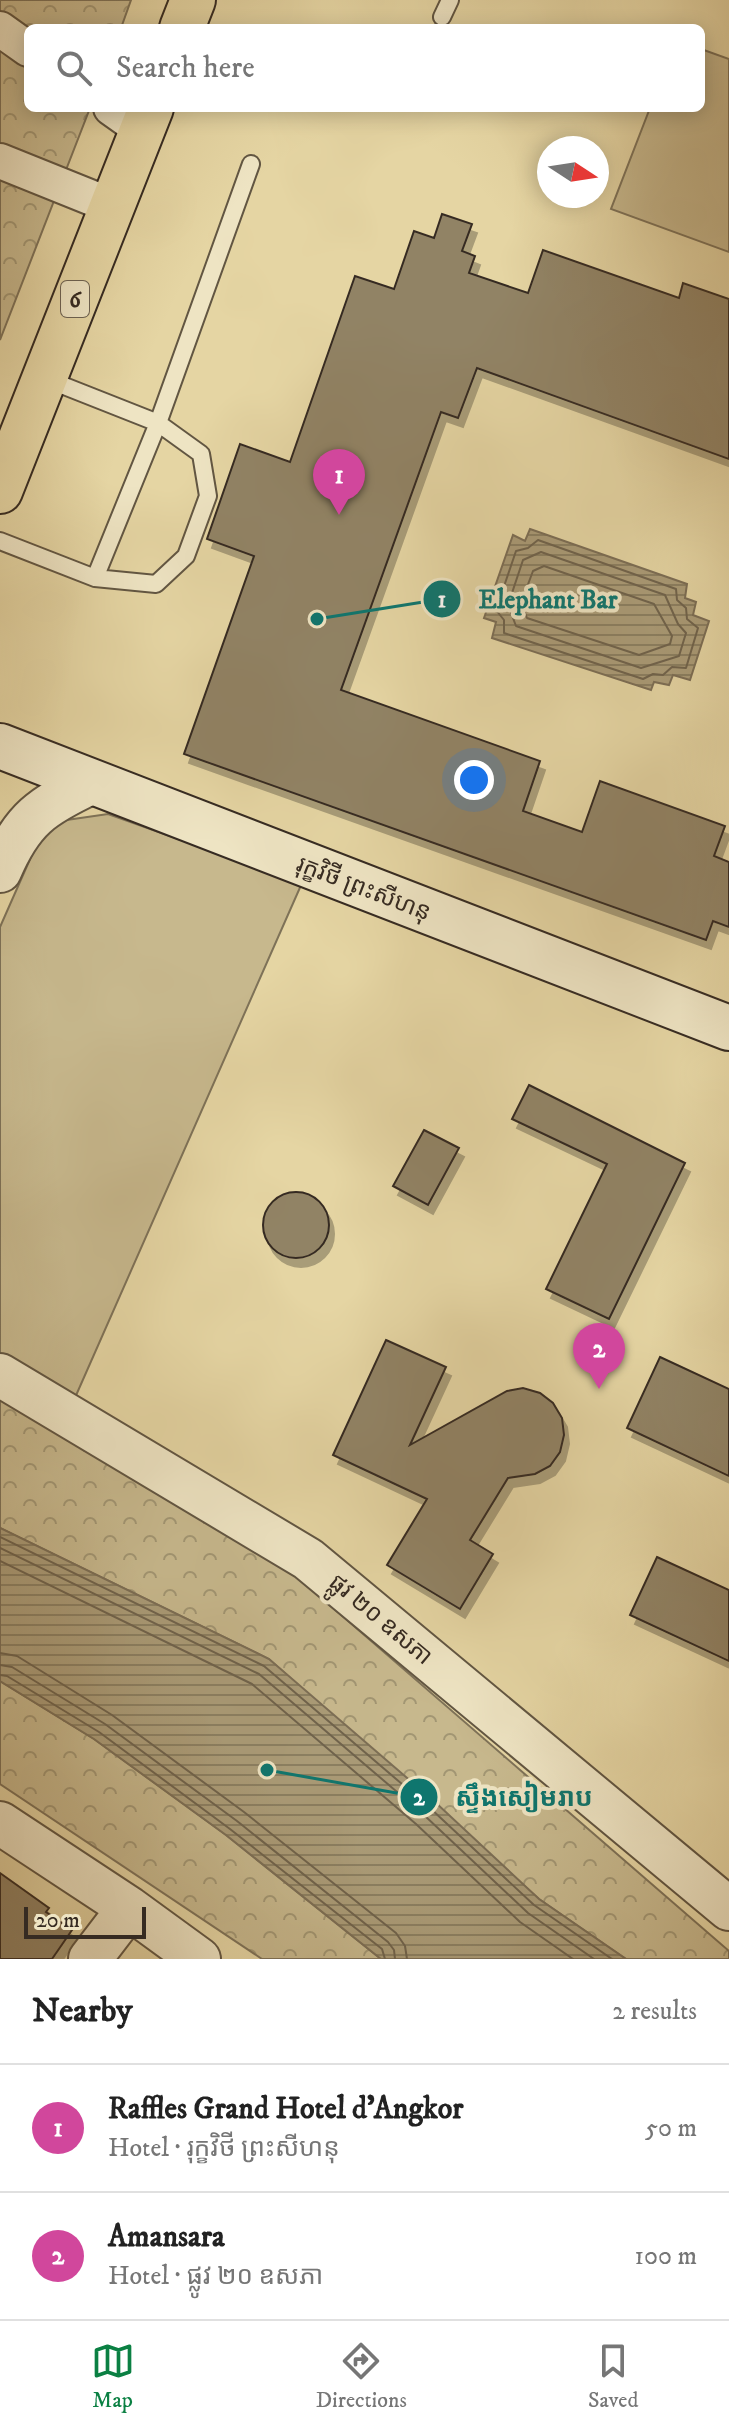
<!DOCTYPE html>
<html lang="en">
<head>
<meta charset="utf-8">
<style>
  :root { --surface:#fff; --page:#f6f6f6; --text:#222; --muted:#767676; --line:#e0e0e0; --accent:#0b8043 }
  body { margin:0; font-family:"IM FELL DW Pica","Noto Sans Khmer",serif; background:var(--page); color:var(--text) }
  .compass { position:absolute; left:537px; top:136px; width:72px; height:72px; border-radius:50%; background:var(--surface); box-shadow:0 4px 20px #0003; rotate:102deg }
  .scale { position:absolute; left:24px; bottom:20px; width:122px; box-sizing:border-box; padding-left:8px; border:4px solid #362b22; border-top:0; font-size:22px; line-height:28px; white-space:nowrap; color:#362b22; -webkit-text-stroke:6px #eee4c3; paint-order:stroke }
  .you { position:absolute; left:474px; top:780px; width:28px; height:28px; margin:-20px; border:6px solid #fff; border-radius:50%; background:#1a73e8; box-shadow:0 0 0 12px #1a73e833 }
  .badge { display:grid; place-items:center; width:52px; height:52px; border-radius:50%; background:var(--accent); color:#fff; font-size:26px; font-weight:700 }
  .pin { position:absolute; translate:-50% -66px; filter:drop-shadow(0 2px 4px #0008) }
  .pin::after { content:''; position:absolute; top:42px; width:28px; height:24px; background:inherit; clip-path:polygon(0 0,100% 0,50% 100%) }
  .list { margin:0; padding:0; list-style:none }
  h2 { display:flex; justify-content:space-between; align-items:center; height:104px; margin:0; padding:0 32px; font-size:34px }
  h2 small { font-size:26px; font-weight:400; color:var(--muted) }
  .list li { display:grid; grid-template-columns:52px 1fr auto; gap:24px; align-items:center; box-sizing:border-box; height:128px; padding:0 32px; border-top:2px solid var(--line) }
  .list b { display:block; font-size:30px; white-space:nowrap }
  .list p { margin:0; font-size:26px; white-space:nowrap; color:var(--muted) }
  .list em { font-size:26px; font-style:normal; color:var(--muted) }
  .icon { flex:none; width:44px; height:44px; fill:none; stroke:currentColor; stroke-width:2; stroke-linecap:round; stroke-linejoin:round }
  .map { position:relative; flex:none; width:729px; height:1959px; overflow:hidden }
  .search { position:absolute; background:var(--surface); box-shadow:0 4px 20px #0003; left:24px; right:24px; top:24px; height:88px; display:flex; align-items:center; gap:20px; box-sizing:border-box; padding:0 28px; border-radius:12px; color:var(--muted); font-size:30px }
  .sheet { height:360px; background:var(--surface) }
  nav { display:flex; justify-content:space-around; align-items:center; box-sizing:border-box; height:112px; border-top:2px solid var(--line); background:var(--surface); font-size:22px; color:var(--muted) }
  nav a { display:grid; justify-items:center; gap:4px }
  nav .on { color:var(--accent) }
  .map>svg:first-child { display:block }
  .park { fill:url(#park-crowns); stroke:#7e7258; stroke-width:2 }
  .garden { fill:#c7b88d; stroke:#7e7258; stroke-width:2 }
  .water { fill:url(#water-rules); stroke:#7c6e55; stroke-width:2 }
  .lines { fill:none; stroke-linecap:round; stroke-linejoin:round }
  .shore { stroke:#70634c; stroke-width:2 }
  .building { fill:#918365; stroke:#362b22; stroke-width:2; filter:url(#shadow) }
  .service-casing { stroke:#625642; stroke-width:20 }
  .minor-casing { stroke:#625642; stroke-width:38 }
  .tertiary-casing { stroke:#625642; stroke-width:46 }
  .secondary-casing { stroke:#362b22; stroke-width:48 }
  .primary-casing { stroke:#362b22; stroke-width:48 }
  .service { stroke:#eee4c3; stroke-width:16 }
  .minor { stroke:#eee4c3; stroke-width:34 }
  .tertiary { stroke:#eee4c3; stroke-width:42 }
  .secondary { stroke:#eee4c3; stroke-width:44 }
  .primary { stroke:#e5d5a3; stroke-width:44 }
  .labels { text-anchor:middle; stroke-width:8; stroke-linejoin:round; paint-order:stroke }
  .shield { fill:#eee4c3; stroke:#6d6252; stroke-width:2 }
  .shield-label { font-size:22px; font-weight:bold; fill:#362b22 }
  .street-label { font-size:24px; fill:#362b22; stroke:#eee4c3 }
  .leader { fill:none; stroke:#0f766e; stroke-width:3 }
  .callout-dot { fill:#0f766e; stroke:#eee4c3; stroke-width:3 }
  .mark-label { font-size:24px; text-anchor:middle; font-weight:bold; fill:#fff }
  .callout-label { font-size:26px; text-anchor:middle; font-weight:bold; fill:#0f766e; stroke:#eee4c3; stroke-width:8; stroke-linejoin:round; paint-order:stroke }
</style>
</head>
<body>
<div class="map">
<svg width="729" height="1959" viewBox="0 0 729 1959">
  <defs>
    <pattern id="park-crowns" width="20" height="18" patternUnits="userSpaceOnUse" patternTransform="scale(2)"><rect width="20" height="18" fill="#c7b88d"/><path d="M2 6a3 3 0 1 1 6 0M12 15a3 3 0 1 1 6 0" fill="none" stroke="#a29673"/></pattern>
    <pattern id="water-rules" width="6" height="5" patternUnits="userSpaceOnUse" patternTransform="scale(2)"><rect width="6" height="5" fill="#aa9b77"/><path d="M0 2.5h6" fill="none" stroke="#8b7f61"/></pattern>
    <filter id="shadow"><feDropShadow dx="5" dy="9" stdDeviation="0" flood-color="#0004"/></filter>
  </defs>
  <rect width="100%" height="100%" fill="#e5d5a3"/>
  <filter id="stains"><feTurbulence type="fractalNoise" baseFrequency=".0025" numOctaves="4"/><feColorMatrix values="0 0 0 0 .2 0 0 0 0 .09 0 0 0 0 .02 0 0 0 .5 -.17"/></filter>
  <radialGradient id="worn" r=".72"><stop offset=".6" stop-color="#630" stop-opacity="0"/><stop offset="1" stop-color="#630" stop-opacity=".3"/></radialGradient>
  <path class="park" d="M0 0H131L121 28H28V108H90L0 340Z
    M0 1399 280 1562 729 1951V1959H626L539 1899 269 1659 0 1528Z
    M0 1681 94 1739 226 1835 381 1959H262L0 1784Z"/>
  <path class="garden" d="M701 49 729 59V252L611 209 650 108H701Z
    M108 814 302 883 74 1400 0 1355V927L46 823Z"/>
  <path class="water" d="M530 529 687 584 685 598 696 602 693 615 709 621 690 680 673 675 669 685 654 682 651 690 492 638 496 622 484 618 513 535 525 541Z
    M0 1528 269 1659 435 1802 539 1899 626 1959H381L226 1835 94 1739 0 1681Z"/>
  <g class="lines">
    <path class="shore" d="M538 540 676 589 677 600 686 608 687 619 698 628 686 668 672 667 663 675 653 674 643 679 504 633V620L496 610 516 551 528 548Z
      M541 552 665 595 678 624 686 633 679 656 641 668 516 626 508 605 523 560Z
      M544 566 654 604 672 636 670 644 639 655 527 618 521 603 533 571Z
      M0 1537 264 1666 430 1808 534 1905 612 1959
      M0 1548 259 1674 424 1815 528 1913 594 1959
      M0 1561 252 1684 416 1824 520 1922 573 1959
      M0 1653 17 1656 112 1715 244 1812 396 1933 405 1946 407 1959
      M0 1665 12 1667 105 1724 237 1821 388 1942 394 1950 395 1959
      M0 1675 7 1676 99 1732 230 1829 382 1949 385 1959"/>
  </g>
  <path class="building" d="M442 214 472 224 462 251 475 256 469 273 528 293 543 250 679 298 683 283 729 299V459L477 368 458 418 441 412 341 690 540 761 523 811 582 832 600 781 725 826 714 856 729 862V927L713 921 706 940 184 754 254 556 207 539 240 444 290 462 355 276 394 289 414 231 434 238Z
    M529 1085 685 1163 609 1319 546 1289 607 1164 512 1119Z
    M424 1130 459 1148 428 1205 393 1186Z
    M263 1225a33 33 0 1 1 66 0a33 33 0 1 1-66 0Z
    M386 1340 446 1367 410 1445 507 1391 523 1388 540 1393 553 1403 562 1418 564 1435 560 1452 550 1466 535 1474 508 1478 470 1540 493 1554 460 1609 387 1565 427 1499 333 1455Z
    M660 1357 729 1389V1476L627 1428Z
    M657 1557 729 1590V1661L630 1615Z
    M0 1873 49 1908 46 1912 72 1930 52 1959H0Z"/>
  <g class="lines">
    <g class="service-casing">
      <path id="service" d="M442 17 450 0
        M0 541 95 578 156 584 186 556 208 496 201 454 158 423 44 378
        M95 578 158 423 251 164"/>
    </g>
    <g class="minor-casing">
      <path id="minor" d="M0 29 28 49
        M111 108 142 130
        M0 161 112 206"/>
    </g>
    <g class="tertiary-casing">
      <path id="tertiary" d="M0 871C22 819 42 806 91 783
        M0 1375 308 1559 729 1909
        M0 1823 129 1908 199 1959
        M90 1959 129 1908"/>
    </g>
    <g class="secondary-casing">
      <path id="secondary" d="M0 746 729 1028"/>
    </g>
    <g class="primary-casing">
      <path id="primary" d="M182 28 193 0
        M0 491 151 108"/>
    </g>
    <use href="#service" class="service"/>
    <use href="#minor" class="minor"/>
    <use href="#tertiary" class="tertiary"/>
    <use href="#secondary" class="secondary"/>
    <use href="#primary" class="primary"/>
  </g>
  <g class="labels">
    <rect class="shield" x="61" y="281" width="28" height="36" rx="6"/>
    <g class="shield-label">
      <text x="75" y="307">6</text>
    </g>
    <g class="street-label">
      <text transform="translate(364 888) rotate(21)" y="8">រុក្ខវិថី ព្រះសីហនុ</text>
      <text transform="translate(381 1619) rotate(40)" y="8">ផ្លូវ ២០ ឧសភា</text>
    </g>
  </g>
  <path class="leader" d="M317 619L442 599M267 1770L419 1797"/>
  <g class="callout-dot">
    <circle cx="317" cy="619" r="8"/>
    <circle cx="267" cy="1770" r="8"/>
    <circle cx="442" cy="599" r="20"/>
    <circle cx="419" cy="1797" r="20"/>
  </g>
  <g class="mark-label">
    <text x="442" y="607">1</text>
    <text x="419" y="1805">2</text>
  </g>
  <g class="callout-label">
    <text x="548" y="608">Elephant Bar</text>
    <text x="524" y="1806">ស្ទឹងសៀមរាប</text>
  </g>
  <rect width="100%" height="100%" filter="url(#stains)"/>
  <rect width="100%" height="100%" fill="url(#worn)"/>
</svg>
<svg class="compass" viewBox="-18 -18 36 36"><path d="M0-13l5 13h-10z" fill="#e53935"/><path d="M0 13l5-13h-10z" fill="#767676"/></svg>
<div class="scale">20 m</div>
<div class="you"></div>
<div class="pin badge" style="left:339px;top:515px;background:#d1479c">1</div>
<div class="pin badge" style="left:599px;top:1389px;background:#d1479c">2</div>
<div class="search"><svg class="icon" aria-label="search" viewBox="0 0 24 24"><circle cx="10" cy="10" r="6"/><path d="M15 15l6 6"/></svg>Search here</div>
</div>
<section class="sheet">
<h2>Nearby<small>2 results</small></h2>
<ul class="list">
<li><span class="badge" style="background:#d1479c">1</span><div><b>Raffles Grand Hotel d'Angkor</b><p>Hotel · រុក្ខវិថី ព្រះសីហនុ</p></div><em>50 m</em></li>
<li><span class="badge" style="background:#d1479c">2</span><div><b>Amansara</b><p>Hotel · ផ្លូវ ២០ ឧសភា</p></div><em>100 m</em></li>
</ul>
</section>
<nav>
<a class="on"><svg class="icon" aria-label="map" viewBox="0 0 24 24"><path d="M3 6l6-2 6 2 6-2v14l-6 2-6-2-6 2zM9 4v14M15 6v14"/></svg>Map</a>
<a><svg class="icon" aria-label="directions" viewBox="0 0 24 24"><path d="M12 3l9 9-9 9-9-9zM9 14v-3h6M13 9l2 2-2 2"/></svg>Directions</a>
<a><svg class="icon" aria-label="saved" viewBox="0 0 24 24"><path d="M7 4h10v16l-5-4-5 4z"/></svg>Saved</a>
</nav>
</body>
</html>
